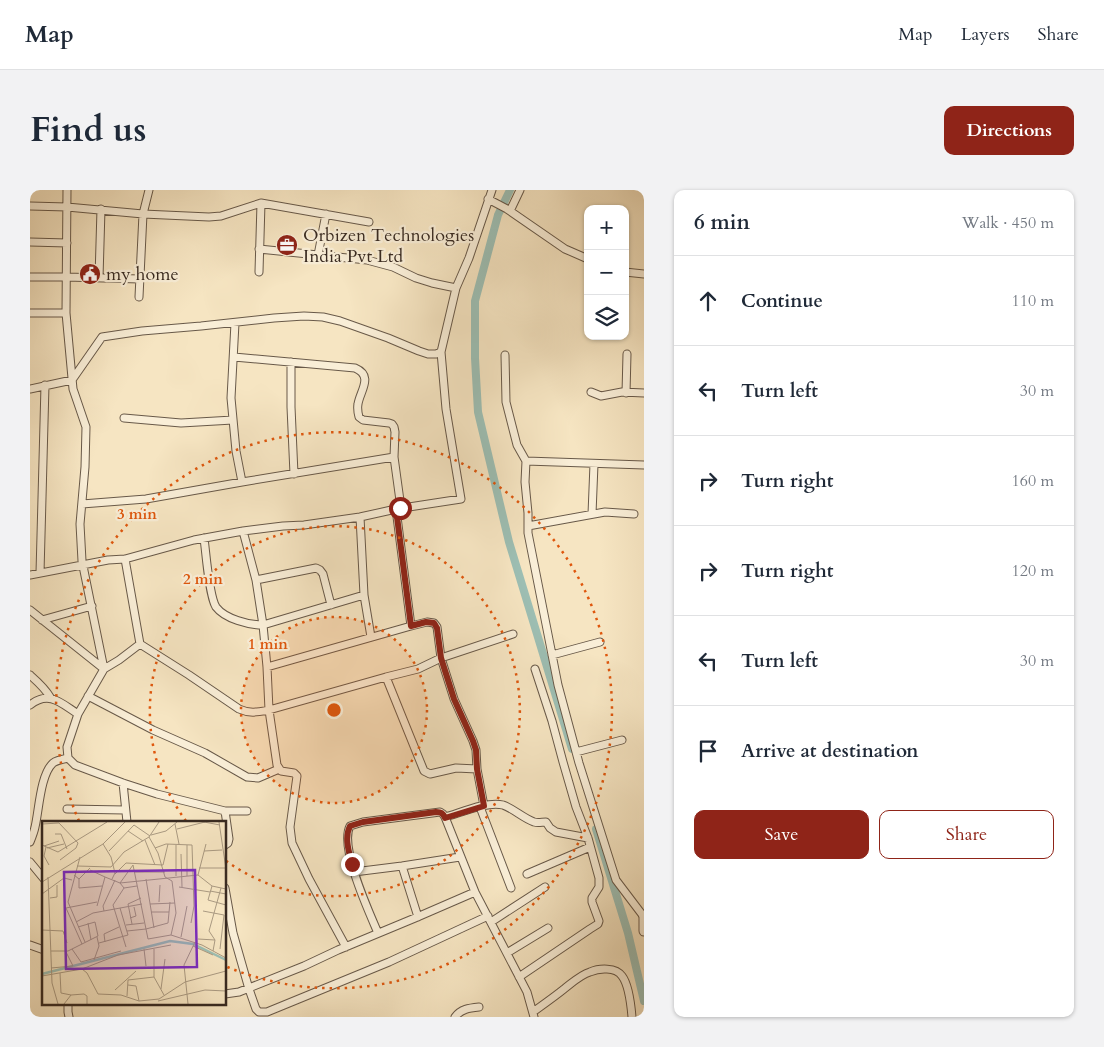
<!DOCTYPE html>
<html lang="en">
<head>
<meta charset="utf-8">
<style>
  :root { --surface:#fff; --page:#f2f2f3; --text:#1f2937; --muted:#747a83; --line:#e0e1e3; --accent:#8f2418 }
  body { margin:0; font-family:Cardo,serif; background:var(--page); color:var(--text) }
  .controls { position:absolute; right:15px; top:15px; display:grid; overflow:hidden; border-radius:10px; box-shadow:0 1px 4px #0004 }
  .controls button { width:45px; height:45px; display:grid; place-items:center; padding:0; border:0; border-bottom:1px solid var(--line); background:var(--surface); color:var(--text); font:25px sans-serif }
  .stop { position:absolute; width:15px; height:15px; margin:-11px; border:4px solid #8f2418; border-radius:50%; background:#fff }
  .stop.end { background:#8f2418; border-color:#fff; box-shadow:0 1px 5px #0008 }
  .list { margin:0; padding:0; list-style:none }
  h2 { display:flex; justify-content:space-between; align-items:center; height:65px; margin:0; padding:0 20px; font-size:21px }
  h2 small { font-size:16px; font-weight:400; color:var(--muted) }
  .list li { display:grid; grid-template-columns:32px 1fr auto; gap:15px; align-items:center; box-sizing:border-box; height:90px; padding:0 20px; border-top:1px solid var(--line) }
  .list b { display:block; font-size:19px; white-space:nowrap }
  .list em { font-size:16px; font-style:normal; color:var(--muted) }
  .actions { display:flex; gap:10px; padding:15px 20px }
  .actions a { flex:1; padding:11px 0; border:1px solid var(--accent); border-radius:10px; text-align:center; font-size:18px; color:var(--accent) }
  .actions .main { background:var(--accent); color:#fff }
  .icon { flex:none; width:28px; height:28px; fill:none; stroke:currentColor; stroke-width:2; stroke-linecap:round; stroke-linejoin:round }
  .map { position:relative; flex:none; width:614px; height:827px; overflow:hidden; border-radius:10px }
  header { display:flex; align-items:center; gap:30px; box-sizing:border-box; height:70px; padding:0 25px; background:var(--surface); border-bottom:1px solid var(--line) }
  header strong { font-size:24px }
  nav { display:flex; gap:28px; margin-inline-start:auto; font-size:18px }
  .intro { display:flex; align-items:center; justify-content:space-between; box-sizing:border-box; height:120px; padding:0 30px }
  h1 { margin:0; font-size:35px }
  .button { padding:12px 22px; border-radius:10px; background:var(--accent); color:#fff; font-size:18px; font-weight:700 }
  main { display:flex; gap:30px; padding:0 30px }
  aside { flex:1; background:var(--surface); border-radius:10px; box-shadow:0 1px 4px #0004 }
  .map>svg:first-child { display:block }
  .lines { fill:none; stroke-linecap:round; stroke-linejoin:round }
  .canal { stroke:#9dbfb4; stroke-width:8 }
  .minor-casing { stroke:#685949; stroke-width:9 }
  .tertiary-casing { stroke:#685949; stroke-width:11 }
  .minor { stroke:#f9eed7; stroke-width:7 }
  .tertiary { stroke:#f9eed7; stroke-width:9 }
  .route { stroke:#8f2418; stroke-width:6 }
  .ring { fill:none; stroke:#df570d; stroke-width:2.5; stroke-dasharray:2.5 5 }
  .labels { text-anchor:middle; stroke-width:4.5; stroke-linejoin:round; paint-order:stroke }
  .poi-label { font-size:18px; fill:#382a21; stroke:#f9eed7; text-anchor:start }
  .inset-river { fill:none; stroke:#9dbfb4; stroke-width:2.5 }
  .inset-road { fill:none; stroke:#aa9a82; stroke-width:1 }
  .view { fill:#7b2cbf; fill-opacity:0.15; stroke:#7b2cbf; stroke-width:2.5 }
  .inset-edge { fill:none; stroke:#382a21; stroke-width:2.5 }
  .centre { fill:#df570d; stroke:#f9eed7; stroke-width:2.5 }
  .ring-label { font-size:15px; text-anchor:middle; font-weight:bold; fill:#df570d; stroke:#f9eed7; stroke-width:4.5; stroke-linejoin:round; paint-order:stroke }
</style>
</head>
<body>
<header>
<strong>Map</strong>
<nav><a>Map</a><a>Layers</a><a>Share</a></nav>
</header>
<div class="intro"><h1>Find us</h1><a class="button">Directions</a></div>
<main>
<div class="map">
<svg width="614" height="827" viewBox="0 0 614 827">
  <rect width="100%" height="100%" fill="#f6e5c2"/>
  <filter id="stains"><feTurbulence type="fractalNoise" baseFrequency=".004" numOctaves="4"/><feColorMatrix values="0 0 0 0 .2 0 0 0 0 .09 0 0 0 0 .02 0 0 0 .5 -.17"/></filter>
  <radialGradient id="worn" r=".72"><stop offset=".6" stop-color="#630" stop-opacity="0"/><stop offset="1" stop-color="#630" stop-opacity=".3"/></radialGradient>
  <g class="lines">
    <path class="canal" d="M480 0 468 25 445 111V168L448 222 479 352 542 559
      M566 639 598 743 614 811"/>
    <g class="minor-casing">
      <path id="minor" d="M37 0 36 123 43 199 56 237 55 277 50 334 52 371 74 479 48 524 37 557 38 568 45 575 93 593 127 604 195 621H217
        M458 9 477 19 535 59 558 69
        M0 16 37 17 113 24 179 27 191 26 231 13 339 32
        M480 21 490 0
        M0 52 37 53
        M229 59 337 70 363 77 386 88 402 93 426 98
        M288 65 296 24
        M229 82 231 13
        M595 82 614 84
        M0 87H36L110 89
        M69 88 71 19
        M109 107 113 24 119 0
        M0 123H36
        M205 133 201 208 206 261 212 292
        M475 165 476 212 487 255 496 271 495 292 498 323V343L528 495 549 573 586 690 614 727
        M204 167 325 178C344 186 330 201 328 214 327 219 328 223 329 227L333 230 359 233 362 234 364 237 365 242 364 267 371 318
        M261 172V217L264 284
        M0 199 42 190 72 147 112 141 171 136 244 128 274 126 293 127 310 131 358 148 389 161 398 164H406L411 162 426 98 439 68 462 0
        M561 202 571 206 592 202 614 203
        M596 203 597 164
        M94 228 151 233 203 230
        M496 271 614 275
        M52 314 116 309 212 292 364 267
        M366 319 381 436
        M562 324 564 274
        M330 327 334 405 341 447
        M498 336 575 322 604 324
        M213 341 226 390 233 435 237 477 239 520 247 575 251 581 264 583 267 586 260 637 262 653 279 689 316 757
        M174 348C176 363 179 406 186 417 195 429 219 435 233 435L334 405
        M95 369 110 454 159 485 209 519C220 524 228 522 239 520L356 487 388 479 411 468 483 444
        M10 383 15 195
        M0 385 78 370 95 369 164 350 213 341 253 336 274 335 330 327 366 319 431 309 416 219 411 162
        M226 390 286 378 290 380 293 384 301 415
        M0 420 74 479 89 470 110 454
        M12 430 62 416
        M522 465 570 452
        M237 477 381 436 397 432 404 433 407 437 411 468 424 509 443 551 446 560 447 579 454 616
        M0 485C8 492 15 498 20 507
        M356 487 394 581 400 584 426 578 447 579
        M58 506 123 540 175 563 217 587 228 588 249 579
        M0 515C19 500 31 513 48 524
        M546 562 592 550
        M93 593 97 632
        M450 617 481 698
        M37 619 95 620
        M415 627C430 623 457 611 473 615 484 619 493 628 504 632 508 633 512 632 516 632L520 638 526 642 558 648
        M0 652C2 647 4 642 5 637 9 621 10 585 23 573 27 570 33 569 38 568
        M195 655 198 653 199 649 195 621
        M0 672 14 689
        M372 676 388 727
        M324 682 372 676 430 667
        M497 684 560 657
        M195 698 203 743 219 799 226 819 229 822H237L359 772 458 726
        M461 732 515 697
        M348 743C339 722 309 657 320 636L333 632 410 622 413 624 415 627 445 702 497 802 504 827
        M0 755 14 760
        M477 763 518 738
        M489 787 560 739 568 734 569 731 562 712V708L569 697V688L558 648 546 617 533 572 522 531 505 479
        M195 804 209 802 274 776 308 760 385 728 445 702
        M38 813V822L39 827
        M503 822C514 814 524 807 534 799 542 793 550 785 560 782 569 778 586 777 592 786 599 795 601 815 602 827
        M425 827C431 819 439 818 449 817"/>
    </g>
    <g class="tertiary-casing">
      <path id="tertiary" d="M614 726V741"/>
    </g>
    <use href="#minor" class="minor"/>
    <use href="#tertiary" class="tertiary"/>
  </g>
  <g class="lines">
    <path class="route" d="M322 674C319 662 314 648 320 636L333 632 406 622C411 622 413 623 415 628L454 616 447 579 446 560 443 551 424 509 411 468 407 438 404 433 396 432 381 436 366 319 370 318"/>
  </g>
  <circle cx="304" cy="520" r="93" fill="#df570d" fill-opacity=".12"/>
  <g class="ring">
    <circle cx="304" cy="520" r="93"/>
    <path d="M156 631A185 185 0 1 1 195 670"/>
    <path d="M49 631A278 278 0 1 1 195 776"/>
  </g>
  <defs>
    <g id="office-disc" transform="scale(1.125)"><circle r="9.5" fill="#8f2418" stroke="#f9eed7"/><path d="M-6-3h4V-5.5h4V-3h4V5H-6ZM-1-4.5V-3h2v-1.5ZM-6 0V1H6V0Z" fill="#fff"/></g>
    <g id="civic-disc" transform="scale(1.125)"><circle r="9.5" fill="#8f2418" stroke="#f9eed7"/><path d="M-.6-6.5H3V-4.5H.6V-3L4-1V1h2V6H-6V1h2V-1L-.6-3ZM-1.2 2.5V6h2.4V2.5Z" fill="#fff"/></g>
  </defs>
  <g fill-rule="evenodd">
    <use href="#office-disc" x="257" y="55"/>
    <use href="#civic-disc" x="60" y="84"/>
  </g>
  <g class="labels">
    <g class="poi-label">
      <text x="273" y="51">Orbizen Technologies<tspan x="273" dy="21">India Pvt Ltd</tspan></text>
      <text x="76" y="90">my home</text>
    </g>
  </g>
  <g transform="translate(12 631)">
    <rect width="184" height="184" fill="#f6e5c2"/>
    <path class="inset-river" d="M0 153 128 120 151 123 184 139"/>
    <path class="inset-road" d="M162 1 178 4M177 1 184 48M0 3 17 2 36 22 34 27 18 39M133 3 137 23M135 8 163 1M86 10 101 20M13 13H19L25 28M109 14 124 10 135 1M107 16 116 32 123 56 130 60 134 92 129 114 160 124 184 137M103 19 113 44M61 23 69 36 73 52 70 58M164 23 156 54 170 65 184 68M0 24 16 31 65 1M145 24V55M2 25 17 20M4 26 2 35 7 44M5 27 22 23M113 27 124 23 150 24 152 85 149 102M67 30 92 4 108 15M162 30 180 29M139 33 140 66M38 36 26 81 43 121M91 44 106 118 129 114M35 45 69 46 82 31 107 16 117 1M157 47H184M48 49 63 56M93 51H123M73 53 84 42 121 44 126 23M32 54 37 58 48 47M134 55V24M6 56 10 162 16 183M37 58V67L60 65M104 58 112 107M0 61 61 23 83 1M170 65 166 79 184 84M137 66 168 71M82 67 78 62 91 44M168 70 184 73M0 73 22 57 30 59M8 77 15 76V64M117 81 118 64M108 83 133 82M55 85 63 56 78 62 156 54M62 90 61 85 73 59M161 90 182 94M109 91H127M88 97 94 95 92 86M34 101 51 92 100 83M46 102 49 119M90 103 86 83 99 77M84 104 102 102M104 108 126 102 128 81M0 109 21 110 25 122M85 110 104 108M139 116 145 85M156 118 173 119M63 121 62 113 77 106M57 122 86 114 78 87M40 123 24 87 55 81M151 125 171 134M84 126 71 84 82 67 95 65M30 128 39 141 79 130M102 128 104 145M178 128 182 94M9 130H26L56 115 53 101 36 106M171 130 173 119 167 110 179 67M52 139 57 125 55 116M9 147 31 145 24 131M40 148 76 134 129 124M18 152 19 172 29 174M0 155 40 148 45 152 56 173 79 174 97 180 117 178 143 161 184 150M112 156V128M86 164 94 165 97 180M119 168 123 138M73 169 94 150M85 175 86 159 112 156 122 174M116 180 163 169 184 170M22 183 29 174 42 173 45 175V183M146 183 142 144 153 121"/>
    <path class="view" d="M153 49 155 146 24 148 22 51Z"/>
    <rect width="184" height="184" class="inset-edge"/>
  </g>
  <circle cx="304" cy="520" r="8" class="centre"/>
  <g class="ring-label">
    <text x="107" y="329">3 min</text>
    <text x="173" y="394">2 min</text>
    <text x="238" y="459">1 min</text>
  </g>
  <rect width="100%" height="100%" filter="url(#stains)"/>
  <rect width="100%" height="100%" fill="url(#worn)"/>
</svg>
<div class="controls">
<button>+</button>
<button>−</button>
<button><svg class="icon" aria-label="layers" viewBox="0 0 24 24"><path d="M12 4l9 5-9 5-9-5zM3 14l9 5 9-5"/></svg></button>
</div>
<div class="stop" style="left:370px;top:318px"></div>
<div class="stop end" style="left:322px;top:674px"></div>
</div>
<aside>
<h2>6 min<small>Walk · 450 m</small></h2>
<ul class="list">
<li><svg class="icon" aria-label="ahead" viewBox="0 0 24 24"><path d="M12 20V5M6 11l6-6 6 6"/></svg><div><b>Continue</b></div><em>110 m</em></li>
<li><svg class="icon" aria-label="left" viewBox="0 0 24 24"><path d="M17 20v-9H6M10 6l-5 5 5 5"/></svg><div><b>Turn left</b></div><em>30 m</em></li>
<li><svg class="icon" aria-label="right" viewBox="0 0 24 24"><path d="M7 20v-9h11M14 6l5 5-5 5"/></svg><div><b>Turn right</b></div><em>160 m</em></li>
<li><svg class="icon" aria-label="right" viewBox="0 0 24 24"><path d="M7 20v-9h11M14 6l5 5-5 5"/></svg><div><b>Turn right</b></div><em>120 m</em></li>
<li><svg class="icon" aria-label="left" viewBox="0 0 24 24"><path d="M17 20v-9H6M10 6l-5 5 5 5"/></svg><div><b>Turn left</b></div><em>30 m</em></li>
<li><svg class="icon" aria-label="arrive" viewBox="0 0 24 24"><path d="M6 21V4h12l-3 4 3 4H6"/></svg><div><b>Arrive at destination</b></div></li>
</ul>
<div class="actions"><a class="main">Save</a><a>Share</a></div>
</aside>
</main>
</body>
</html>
